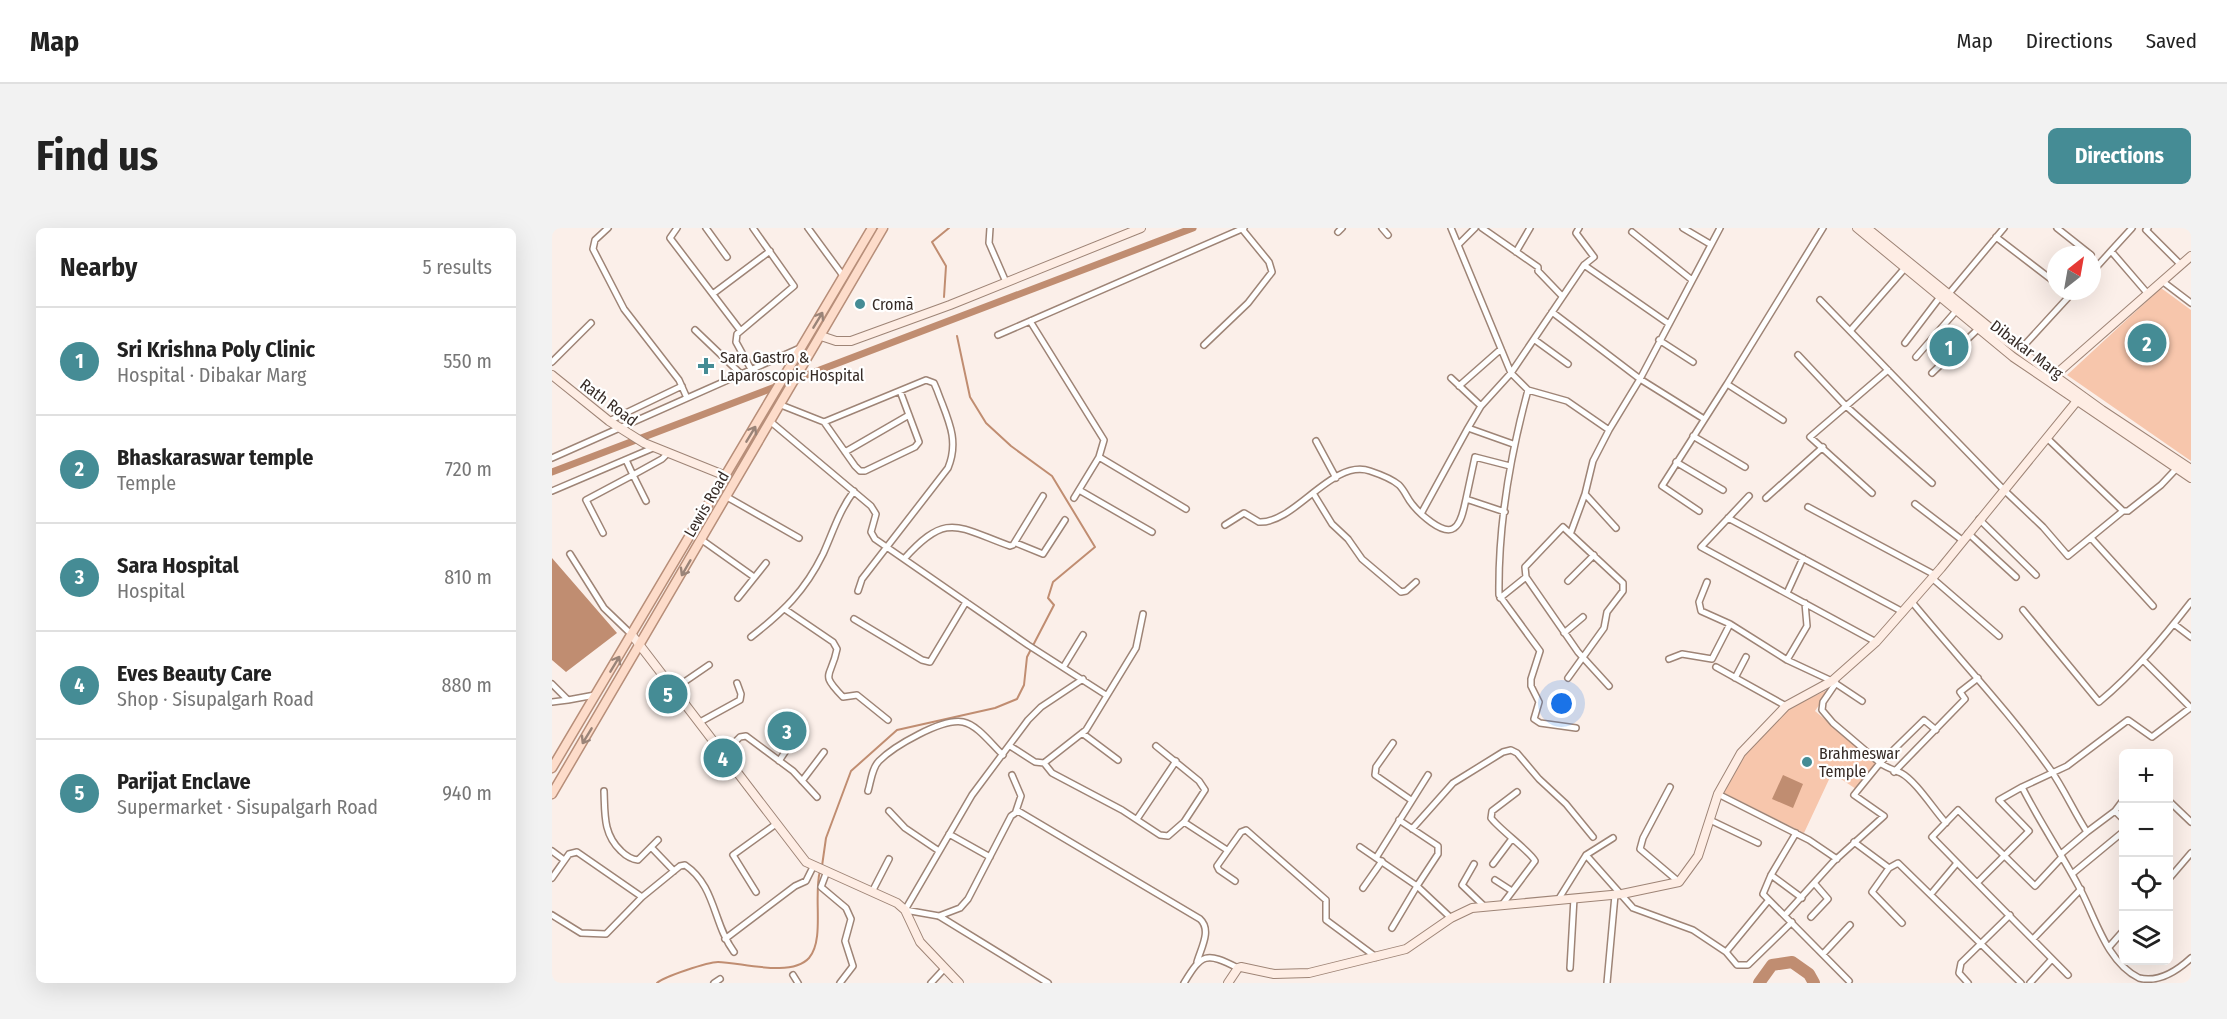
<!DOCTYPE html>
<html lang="en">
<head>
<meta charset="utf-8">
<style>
  :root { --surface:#fff; --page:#f2f2f2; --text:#222; --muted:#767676; --line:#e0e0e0; --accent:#458c95 }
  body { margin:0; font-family:"Fira Sans Condensed",sans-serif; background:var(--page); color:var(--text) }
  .controls { position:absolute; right:18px; bottom:18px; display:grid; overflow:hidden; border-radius:9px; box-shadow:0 6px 24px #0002 }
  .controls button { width:54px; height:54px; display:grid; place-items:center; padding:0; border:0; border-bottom:2px solid var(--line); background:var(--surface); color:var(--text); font:30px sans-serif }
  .compass { position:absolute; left:1495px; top:18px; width:54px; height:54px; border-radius:50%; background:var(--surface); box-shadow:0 6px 24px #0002; rotate:31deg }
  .you { position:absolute; left:1010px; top:476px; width:21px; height:21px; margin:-15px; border:4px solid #fff; border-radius:50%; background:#1a73e8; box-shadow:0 0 0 9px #1a73e833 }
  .badge { display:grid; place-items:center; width:39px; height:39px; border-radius:50%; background:var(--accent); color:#fff; font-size:20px; font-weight:700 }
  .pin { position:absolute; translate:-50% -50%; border:3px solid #fff; box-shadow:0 2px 6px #0006 }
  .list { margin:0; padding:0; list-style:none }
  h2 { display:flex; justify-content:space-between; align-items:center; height:78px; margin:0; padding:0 24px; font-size:26px }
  h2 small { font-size:20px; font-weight:400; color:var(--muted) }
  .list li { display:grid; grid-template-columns:39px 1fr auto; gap:18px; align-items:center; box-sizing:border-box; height:108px; padding:0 24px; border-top:2px solid var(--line) }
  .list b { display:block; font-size:22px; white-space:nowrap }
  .list p { margin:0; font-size:20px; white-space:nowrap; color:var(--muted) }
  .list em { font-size:20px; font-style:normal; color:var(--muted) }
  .icon { flex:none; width:33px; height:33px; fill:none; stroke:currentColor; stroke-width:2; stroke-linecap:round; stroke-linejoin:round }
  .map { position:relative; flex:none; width:1639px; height:755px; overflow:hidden; border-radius:9px }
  header { display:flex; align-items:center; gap:36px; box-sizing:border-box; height:84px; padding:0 30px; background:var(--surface); border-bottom:2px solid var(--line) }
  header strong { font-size:28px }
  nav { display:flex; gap:33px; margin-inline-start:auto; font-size:21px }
  .intro { display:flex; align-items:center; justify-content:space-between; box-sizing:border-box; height:144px; padding:0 36px }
  h1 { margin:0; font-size:42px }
  .button { padding:15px 27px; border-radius:9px; background:var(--accent); color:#fff; font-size:21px; font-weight:700 }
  main { display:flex; gap:36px; padding:0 36px }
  aside { flex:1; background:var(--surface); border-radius:9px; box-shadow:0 6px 24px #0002 }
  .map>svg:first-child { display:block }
  .green { fill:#f7c6ac }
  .water { fill:#c08d71 }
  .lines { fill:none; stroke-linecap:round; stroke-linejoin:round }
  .stream { stroke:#c08d71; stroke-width:2 }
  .canal { stroke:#c08d71; stroke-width:7 }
  .river { stroke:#c08d71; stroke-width:12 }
  .street-casing { stroke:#9e8476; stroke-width:8 }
  .secondary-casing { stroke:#9e8476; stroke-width:10 }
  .primary-casing { stroke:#b78e79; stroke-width:11 }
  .street { stroke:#fff; stroke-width:5 }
  .secondary { stroke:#feede4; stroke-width:8 }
  .primary { stroke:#fddcca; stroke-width:8 }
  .oneway { stroke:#9a8478 }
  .poi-dot { fill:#458c95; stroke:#fff; stroke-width:2 }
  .labels { text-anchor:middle; stroke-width:4.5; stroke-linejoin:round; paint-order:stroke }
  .poi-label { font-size:16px; fill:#362b26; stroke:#fff; text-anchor:start }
  .street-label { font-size:16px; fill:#362b26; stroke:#fff }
</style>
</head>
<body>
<header>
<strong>Map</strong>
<nav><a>Map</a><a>Directions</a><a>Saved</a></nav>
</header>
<div class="intro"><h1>Find us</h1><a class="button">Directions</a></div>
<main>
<aside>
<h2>Nearby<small>5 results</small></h2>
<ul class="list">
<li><span class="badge">1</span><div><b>Sri Krishna Poly Clinic</b><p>Hospital · Dibakar Marg</p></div><em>550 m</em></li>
<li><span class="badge">2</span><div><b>Bhaskaraswar temple</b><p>Temple</p></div><em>720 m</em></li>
<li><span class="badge">3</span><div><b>Sara Hospital</b><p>Hospital</p></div><em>810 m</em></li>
<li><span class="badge">4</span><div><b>Eves Beauty Care</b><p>Shop · Sisupalgarh Road</p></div><em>880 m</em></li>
<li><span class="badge">5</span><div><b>Parijat Enclave</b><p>Supermarket · Sisupalgarh Road</p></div><em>940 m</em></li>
</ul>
</aside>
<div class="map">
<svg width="1639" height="755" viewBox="0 0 1639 755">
  <rect width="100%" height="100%" fill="#fbefe9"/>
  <path class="green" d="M1609 60 1639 82V233L1515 147Z
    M1273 463 1276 464 1263 483 1325 535 1304 561 1280 545 1252 605 1170 564 1186 534 1236 481Z"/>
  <path class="water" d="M0 330 65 405 14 444 0 432Z
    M1231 547 1251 556 1241 580 1220 571Z"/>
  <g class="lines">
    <path class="stream" d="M392 69 394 38 380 14 397 0
      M270 638 274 610 299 543 345 502 443 480 465 471 472 457 475 429 502 377 496 370 501 354 543 319 500 248 459 218 434 195 418 169 405 108
      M105 755C111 749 156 734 166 734 188 734 239 750 257 730 273 712 261 667 268 643"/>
    <path class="canal" d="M0 244 641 0"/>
    <path class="river" d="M1207 755 1220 737 1240 734 1257 746 1262 755"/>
    <g class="street-casing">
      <path id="street" d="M56 0 43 12 41 21 72 81 127 152 135 170
        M125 0 118 10 188 102
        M154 0 175 29
        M256 0 292 49
        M438 0 437 15 454 54
        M830 0 836 7
        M899 0 959 145 1032 37
        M930 0 986 39V43L1010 68
        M1027 0 1024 5 1042 29 1032 37 1117 96
        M1131 0 1158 16
        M1505 0 1539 27
        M1596 0 1594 2 1629 37
        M786 4 790 0
        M1080 4 1140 52
        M1444 9 1504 55
        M907 16 923 0
        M1559 23 1580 0
        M964 24 978 0
        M1540 44 1559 23 1596 66
        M1610 53 1639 75
        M162 65 218 23
        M1395 68 1452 0
        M1268 72 1451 261 1491 299 1516 328 1571 283H1576L1609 257 1625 240
        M1000 84 1088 151 1152 191
        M478 93 552 212 547 229 522 270
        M143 102 190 147
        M1298 103 1353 40
        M446 107 692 0
        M983 112 1016 136
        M1107 112 1141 134
        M1353 115 1388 69
        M652 117 696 75 720 44 717 34 690 1
        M1467 123 1522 63
        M1246 127 1294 178 1380 255
        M1364 129 1404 83
        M0 134 39 95
        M200 143 184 114 185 106 242 58 201 0
        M1380 145 1426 101
        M899 150 929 178
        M907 158 949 121
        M976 162 1015 173 1057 202 1041 233 1033 266 1064 300
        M229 177 272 194 374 152 382 155 385 162C395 190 408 211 396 240L310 351 306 363
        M1231 192 1175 156 1271 0
        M57 193 130 158
        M219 194 319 278 324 286 319 304 323 311 476 417 554 467
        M272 194 303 238 308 243H313L363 219 367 214 348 163
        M1057 202 1088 151 1168 0
        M1141 208 1193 239
        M1496 211 1571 283
        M764 213 784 250
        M961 216 916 200 929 178 959 145 976 162C958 228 946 298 947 367L988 423 979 451V458L987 474 982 491 988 495 1024 500
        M293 224 357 187
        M547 229 634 281
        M0 230 248 120
        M1124 234 1171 262
        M527 262 600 304
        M0 263 101 220
        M761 265 780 296 796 311 810 331 849 364 854 363 864 354
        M1320 265 1258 209 1336 142
        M1197 268 1149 319 1324 414
        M175 269 247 310
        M1214 270 1271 219
        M94 273 81 247 110 231 116 225
        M1363 276 1410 312
        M1256 279 1383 347
        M1147 283 1110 258 1175 156
        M870 284 916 200
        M953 284 914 271 923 229 958 238
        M1176 290 1351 384
        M1427 291 1484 347
        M673 297 692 285 707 294C743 296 780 230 818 243 827 246 840 251 847 257 853 263 855 270 860 276 867 285 891 308 902 300 910 295 912 279 914 271
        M1019 304 1033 266
        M51 305 34 272 81 247 74 232
        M1416 305 1464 349
        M1539 310 1601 378
        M150 312 202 349
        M464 315 491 326 513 292
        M18 326 52 380 80 407
        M352 331C395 283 405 299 458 318L461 317 491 268
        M974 349 973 339 1011 299 1071 355V363L1055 384 1052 400 1016 450
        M1380 350 1447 408
        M1016 353 1042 327
        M1155 354 1147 374 1149 383 1178 396 1235 432
        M1235 365 1251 330
        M186 370 214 335
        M948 370 974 349 1026 424 1057 458
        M1360 374C1406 430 1456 482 1498 541 1512 561 1522 584 1535 604L1563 583 1572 571
        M1253 375 1255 398 1235 432 1280 453 1310 473
        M234 382 281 414 285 421C279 451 267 444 291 469L305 467 336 492
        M1471 382 1547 474C1582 445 1611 410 1639 374
        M302 391 370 432 378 434 414 374
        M1622 396 1639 409
        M1012 405 1031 389
        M199 409C231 384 253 363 271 326 281 304 287 283 302 263
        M1117 431 1130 426 1160 431 1178 396
        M1591 432 1639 480
        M512 438 531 407
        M1164 439 1234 478
        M1183 450 1194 429
        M1284 455 1271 474 1270 482 1281 495 1328 535 1372 492 1384 502
        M0 456 16 472 43 467
        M122 461 157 437
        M0 474 16 472
        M1638 480 1600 509 1576 492 1515 538 1470 559C1487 593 1509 625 1527 659 1543 688 1554 734 1587 750 1607 755 1626 742 1639 730
        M148 494 188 472 189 466 185 455
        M530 505 566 532
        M841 515 824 539 823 547 859 572
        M458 518 483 534 492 535 534 502 584 420 591 386
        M172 525 188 509 194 508 241 543 265 569
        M227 533 251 497
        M492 535 500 545 570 582 608 607 616 608 632 594 653 562 647 553 604 518
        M1342 544 1413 471 1408 464 1426 450
        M460 547 469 568 464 583
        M250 553 272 524
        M1118 559 1091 610 1088 621 1127 654
        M1470 559 1447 572 1477 603 1425 655 1516 747
        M52 563C53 586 51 606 69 623 74 628 78 631 86 632L106 612
        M316 563C319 553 320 540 327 533 342 518 390 490 411 494 426 497 440 517 451 527
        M1166 566 1257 612 1285 631
        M1616 572 1639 594
        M337 583 353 600 387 623
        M1563 583 1572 592
        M585 591 624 533
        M847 592 886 618V626L865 658 899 690
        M1158 592 1206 615
        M632 594 675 622
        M860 601 901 555 951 524 959 522 965 525 987 551 1014 576 1041 609
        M1244 605 1219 647 1211 666 1297 753
        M397 606 438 629
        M1302 614 1337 640
        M99 619 122 643
        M808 619 865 658 840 700
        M0 623 12 632
        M1509 626 1535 604
        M1034 627 1081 680 1141 702 1174 724 1185 737H1196L1240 694
        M824 630 876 547
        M922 636 910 657 932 678
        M941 636 959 612
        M275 643 269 659 294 680 299 691 293 713 301 738 288 755
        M1520 646 1572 603
        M1219 647 1250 670
        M0 650 17 626 25 624 90 669
        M943 652 960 663
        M1616 652 1639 625
        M683 653 667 642 665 638 689 604 694 602 774 672V692L824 729
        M1425 655 1380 609 1406 582 1483 658 1510 629
        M811 660 830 633
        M321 662 337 631
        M204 664 181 627 224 596
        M1379 666 1405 635
        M1006 672 1034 627 1061 610
        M950 677 983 633C980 625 947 601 939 590L940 583 965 564
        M0 687 29 705 54 706 90 669 128 638 133 637C164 658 161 696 182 724
        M1233 687 1281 634 1332 588 1302 567 1328 535C1335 540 1342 542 1349 545 1364 553 1382 582 1394 595
        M387 688 408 680 416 671 459 588 466 583 648 691C660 702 649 720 645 734
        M1259 689 1276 671 1263 656
        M1350 695 1320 664 1337 640 1346 635 1469 755
        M173 711 243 658 254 653 261 639
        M1481 711 1529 661
        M1557 719 1572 702
        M1174 724 1216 673
        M1271 726 1298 697
        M1018 740 1022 670
        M241 747 246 755
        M162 755 168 751
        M379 755 392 741
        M496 755 387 688 353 682 420 567 476 492 489 479 531 451
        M632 755C650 725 654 724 686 740
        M1055 755 1063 667
        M1416 755 1407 745 1409 735 1458 687
        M1478 755 1500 731"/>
    </g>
    <g class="secondary-casing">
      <path id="secondary" d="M1305 0 1461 129 1639 250
        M1315 0 1453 112 1550 182 1639 241
        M269 108 284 113H299L398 77 589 0
        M0 147 57 193 92 215 174 248
        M1502 148 1639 28
        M80 407 254 634 345 675 353 682 368 714 407 755
        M676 755 686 740 689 739 722 746 757 745 854 721 899 690 920 680 1070 666 1127 654 1146 628 1166 566 1189 525 1234 478 1280 453 1324 414 1389 340 1529 168"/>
    </g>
    <g class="primary-casing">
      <path id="primary" d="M0 540 320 0
        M0 566 331 0"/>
    </g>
    <use href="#street" class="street"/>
    <use href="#secondary" class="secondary"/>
    <use href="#primary" class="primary"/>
  </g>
  <defs><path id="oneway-shaft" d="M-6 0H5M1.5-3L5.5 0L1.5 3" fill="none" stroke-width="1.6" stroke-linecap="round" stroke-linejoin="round" transform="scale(1.5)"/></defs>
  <g class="oneway">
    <use href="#oneway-shaft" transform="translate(266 92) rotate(-59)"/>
    <use href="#oneway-shaft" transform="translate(199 206) rotate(-59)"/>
    <use href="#oneway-shaft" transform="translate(134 340) rotate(120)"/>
    <use href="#oneway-shaft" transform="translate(63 436) rotate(-59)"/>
    <use href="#oneway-shaft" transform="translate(35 508) rotate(121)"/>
  </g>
  <g class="poi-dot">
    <circle cx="308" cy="76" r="6"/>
    <path d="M151 129h6v6h6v6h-6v6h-6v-6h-6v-6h6z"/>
    <circle cx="1255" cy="534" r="6"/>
  </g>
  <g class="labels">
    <g class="poi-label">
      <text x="320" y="82">Cromā</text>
      <text x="168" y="135">Sara Gastro &amp;<tspan x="168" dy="18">Laparoscopic Hospital</tspan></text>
      <text x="1267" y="531">Brahmeswar<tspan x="1267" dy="18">Temple</tspan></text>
    </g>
    <g class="street-label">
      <text transform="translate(1475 121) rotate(37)" y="6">Dibakar Marg</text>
      <text transform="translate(57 174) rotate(37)" y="6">Rath Road</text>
      <text transform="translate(154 276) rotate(-60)" y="6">Lewis Road</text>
    </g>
  </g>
</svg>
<div class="controls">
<button>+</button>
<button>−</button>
<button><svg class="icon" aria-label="locate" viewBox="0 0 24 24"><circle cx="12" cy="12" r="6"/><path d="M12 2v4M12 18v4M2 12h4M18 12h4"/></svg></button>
<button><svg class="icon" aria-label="layers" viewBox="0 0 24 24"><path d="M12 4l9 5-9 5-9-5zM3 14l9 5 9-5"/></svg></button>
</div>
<svg class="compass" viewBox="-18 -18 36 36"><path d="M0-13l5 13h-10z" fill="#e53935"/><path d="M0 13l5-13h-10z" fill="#767676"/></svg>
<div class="you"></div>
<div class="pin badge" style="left:1397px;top:119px">1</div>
<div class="pin badge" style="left:1595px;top:115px">2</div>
<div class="pin badge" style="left:235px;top:503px">3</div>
<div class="pin badge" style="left:171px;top:530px">4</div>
<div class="pin badge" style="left:116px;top:466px">5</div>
</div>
</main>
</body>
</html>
